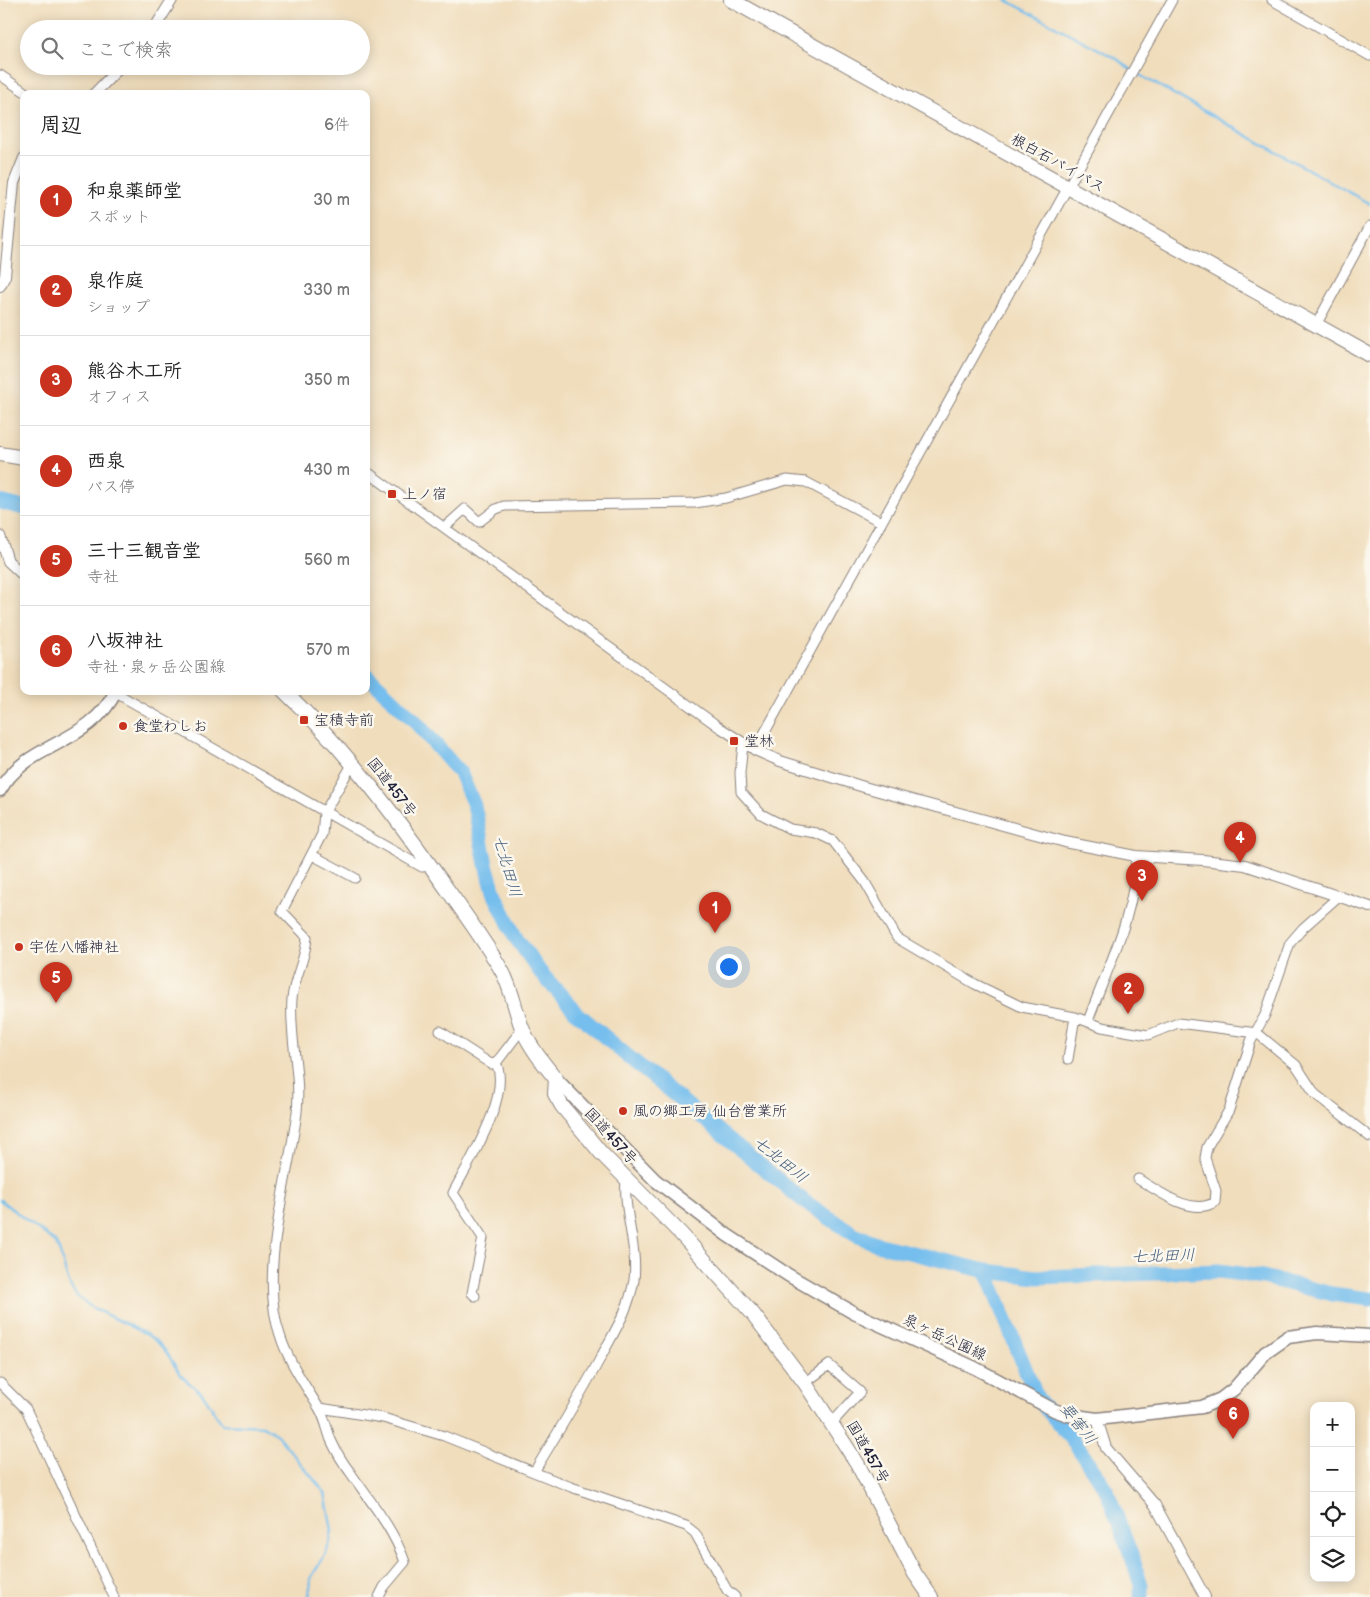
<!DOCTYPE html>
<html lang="ja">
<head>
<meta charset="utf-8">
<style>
  :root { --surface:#fff; --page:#f6f6f6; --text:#222; --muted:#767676; --line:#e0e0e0; --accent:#c8321e }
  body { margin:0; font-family:"Balsamiq Sans","Klee One",sans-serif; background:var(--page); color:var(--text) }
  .controls { position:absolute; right:15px; bottom:15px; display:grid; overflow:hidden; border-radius:10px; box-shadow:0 2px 12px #0003 }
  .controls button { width:45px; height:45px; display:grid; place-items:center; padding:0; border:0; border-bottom:1px solid var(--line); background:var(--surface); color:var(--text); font:25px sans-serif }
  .you { position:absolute; left:728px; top:966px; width:18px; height:18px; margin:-12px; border:4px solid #fff; border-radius:50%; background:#1a73e8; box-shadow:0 0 0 8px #1a73e833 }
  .badge { display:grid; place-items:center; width:32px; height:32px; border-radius:50%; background:var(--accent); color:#fff; font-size:16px; font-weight:700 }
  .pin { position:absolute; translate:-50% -41px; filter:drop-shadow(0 1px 2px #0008) }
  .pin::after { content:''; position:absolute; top:26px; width:18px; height:15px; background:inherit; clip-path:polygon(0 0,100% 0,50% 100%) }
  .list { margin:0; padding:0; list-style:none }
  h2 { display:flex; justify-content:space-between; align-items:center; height:65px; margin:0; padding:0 20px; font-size:21px }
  h2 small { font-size:16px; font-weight:400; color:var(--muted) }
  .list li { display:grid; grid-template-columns:32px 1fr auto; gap:15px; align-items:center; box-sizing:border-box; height:90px; padding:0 20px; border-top:1px solid var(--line) }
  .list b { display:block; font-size:19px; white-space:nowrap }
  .list p { margin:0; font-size:16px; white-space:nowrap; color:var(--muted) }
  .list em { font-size:16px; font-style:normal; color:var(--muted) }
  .icon { flex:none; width:28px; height:28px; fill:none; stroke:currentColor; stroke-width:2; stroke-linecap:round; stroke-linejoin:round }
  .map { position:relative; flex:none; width:1370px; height:1597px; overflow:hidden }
  .search { position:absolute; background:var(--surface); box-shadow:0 2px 12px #0003; left:20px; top:20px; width:350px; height:55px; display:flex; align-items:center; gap:12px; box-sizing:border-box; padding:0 18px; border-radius:28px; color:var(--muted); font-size:19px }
  .panel { position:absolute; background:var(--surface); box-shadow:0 2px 12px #0003; left:20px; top:90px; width:350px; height:605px; border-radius:10px }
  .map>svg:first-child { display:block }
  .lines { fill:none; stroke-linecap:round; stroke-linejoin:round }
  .stream { stroke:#75beed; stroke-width:2.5 }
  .river { stroke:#75beed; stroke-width:15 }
  .minor-casing { stroke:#89807c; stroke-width:11 }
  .tertiary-casing { stroke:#89807c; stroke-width:12 }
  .secondary-casing { stroke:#89807c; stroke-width:15 }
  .trunk-casing { stroke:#89807c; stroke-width:16 }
  .minor { stroke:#fff; stroke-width:9 }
  .tertiary { stroke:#fff; stroke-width:10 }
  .secondary { stroke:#fff; stroke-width:12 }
  .trunk { stroke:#fff; stroke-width:14 }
  .poi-dot { fill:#c8321e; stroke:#fbf7ec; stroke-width:2 }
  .labels { text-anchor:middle; stroke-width:5; stroke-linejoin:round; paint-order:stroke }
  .street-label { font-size:15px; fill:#22223b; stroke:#fbf7ec }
  .poi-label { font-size:15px; fill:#22223b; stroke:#fbf7ec; text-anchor:start }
  .water-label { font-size:16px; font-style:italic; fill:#3f5979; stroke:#fbf7ec }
</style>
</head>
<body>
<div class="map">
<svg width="1370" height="1597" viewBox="0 0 1370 1597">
  <rect width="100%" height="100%" fill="#fbf7ec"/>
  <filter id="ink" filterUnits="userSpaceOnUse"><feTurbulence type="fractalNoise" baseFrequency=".02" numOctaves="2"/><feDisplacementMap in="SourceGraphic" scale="10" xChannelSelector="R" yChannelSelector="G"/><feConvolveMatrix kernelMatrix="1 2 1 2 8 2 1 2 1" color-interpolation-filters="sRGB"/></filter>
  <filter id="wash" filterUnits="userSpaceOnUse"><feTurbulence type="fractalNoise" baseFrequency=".0096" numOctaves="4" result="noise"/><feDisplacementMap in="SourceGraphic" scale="20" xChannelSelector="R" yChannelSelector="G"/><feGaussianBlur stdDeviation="1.12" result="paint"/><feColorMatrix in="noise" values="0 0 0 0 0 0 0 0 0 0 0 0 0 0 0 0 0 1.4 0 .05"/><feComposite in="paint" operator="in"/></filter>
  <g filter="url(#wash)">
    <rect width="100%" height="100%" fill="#f0ddbc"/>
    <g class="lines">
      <path class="stream" d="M1006 0 1117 59 1136 73 1370 204
        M0 1200 55 1242C65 1258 64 1281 76 1295 93 1314 134 1323 156 1341 167 1350 171 1360 178 1371 185 1382 195 1386 203 1395 211 1404 214 1415 223 1424L263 1426 277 1435 325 1493 332 1530 330 1541 326 1553 311 1578 309 1597"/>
      <path class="river" d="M0 502 24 508
        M366 674 414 720 460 773 474 805 486 864 495 895 516 938 541 973 577 1013 626 1055 805 1202 854 1234 880 1245 986 1271 1037 1277 1219 1271 1263 1277 1332 1294 1370 1299
        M986 1271 1037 1398 1075 1443 1107 1491 1133 1560 1141 1585V1597"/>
    </g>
  </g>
  <g filter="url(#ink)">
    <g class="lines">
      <g class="minor-casing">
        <path id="minor" d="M1272 0 1370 56
          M0 75 28 94
          M1316 325 1370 226
          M366 471 719 727 755 750 1172 0
          M445 527 465 509 479 522 496 509 504 506 695 503 726 498 787 480 806 482 881 522
          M116 693 422 867 431 866
          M743 744 740 773 741 792 761 814 790 829 816 833 833 841 865 882 897 938 975 984 1022 1007 1075 1017 1102 1027 1148 1035 1178 1023 1257 1033 1296 1065 1315 1094 1370 1137
          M353 763 324 813 322 834 282 911 307 937C306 959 294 977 292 999 289 1037 301 1074 297 1112 289 1177 258 1273 280 1335 287 1359 306 1387 319 1408 325 1418 327 1429 331 1440 336 1451 343 1463 350 1472 370 1501 393 1528 405 1562L384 1587 379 1597
          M312 855 355 878
          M1088 1021C1107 968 1136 914 1136 856
          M440 1031 491 1064 496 1063 522 1029
          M1068 1059 1075 1017
          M1138 1179C1159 1191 1191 1217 1215 1202L1216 1191 1205 1158 1207 1147 1229 1110 1251 1041 1265 1015 1290 943 1303 928 1339 896
          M475 1296 472 1293 483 1238 453 1193C468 1163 512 1096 496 1063
          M0 1383 26 1409 114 1597
          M805 1383 829 1365 860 1392 832 1423
          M320 1408 383 1418 444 1436 571 1487 686 1526 695 1533 727 1590 735 1597
          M534 1472C557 1434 580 1396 601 1357 614 1332 629 1310 634 1280 638 1246 623 1213 626 1178"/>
      </g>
      <g class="tertiary-casing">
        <path id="tertiary" d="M154 29 172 0
          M94 94 121 66
          M0 286 5 276 14 183 24 158
          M0 536 8 561 24 576
          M755 750 780 761 864 787 1065 842 1136 856 1203 860 1245 865 1370 907
          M1097 1419 1106 1448 1155 1505 1205 1597"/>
      </g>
      <g class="secondary-casing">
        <path id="secondary" d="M0 790C27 742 90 745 116 691
          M556 1079 655 1180 727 1235 788 1275 854 1313 975 1368 1054 1410 1068 1415 1097 1419 1202 1407 1221 1399 1234 1389 1265 1353 1288 1337 1317 1333 1370 1336"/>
      </g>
      <g class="trunk-casing">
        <path id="trunk" d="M731 0 1370 355
          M0 454 24 458
          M284 691C341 745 387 805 432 868 456 902 481 935 502 971 512 989 515 1010 522 1028 530 1047 543 1063 556 1079L555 1094 562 1106 601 1153 681 1234 753 1314 805 1383 857 1463 915 1574 931 1597"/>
      </g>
      <use href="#minor" class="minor"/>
      <use href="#tertiary" class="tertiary"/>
      <use href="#secondary" class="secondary"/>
      <use href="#trunk" class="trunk"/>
    </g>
  </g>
  <g class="poi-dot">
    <rect x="387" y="489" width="10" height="10" rx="2.5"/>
    <rect x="299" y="715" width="10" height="10" rx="2.5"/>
    <circle cx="123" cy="726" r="5"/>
    <rect x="729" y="736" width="10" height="10" rx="2.5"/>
    <circle cx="19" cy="947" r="5"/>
    <circle cx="623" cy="1111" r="5"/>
  </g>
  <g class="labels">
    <g class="street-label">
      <text transform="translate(1058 163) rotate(29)" y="5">根白石バイパス</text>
      <text transform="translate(392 787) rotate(52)" y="5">国道457号</text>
      <text transform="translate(611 1136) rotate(48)" y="5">国道457号</text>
      <text transform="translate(945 1337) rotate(25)" y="5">泉ヶ岳公園線</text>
      <text transform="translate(868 1452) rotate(60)" y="5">国道457号</text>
    </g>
    <g class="poi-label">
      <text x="402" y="499">上ノ宿</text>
      <text x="314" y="725">宝積寺前</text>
      <text x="133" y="731">食堂わしお</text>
      <text x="744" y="746">堂林</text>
      <text x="29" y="952">宇佐八幡神社</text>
      <text x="633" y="1116">風の郷工房 仙台営業所</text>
    </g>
    <g class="water-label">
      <text transform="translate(508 866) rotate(74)" y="6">七北田川</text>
      <text transform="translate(781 1159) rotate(39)" y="6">七北田川</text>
      <text transform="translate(1163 1255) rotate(-2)" y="6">七北田川</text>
      <text transform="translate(1079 1423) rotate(52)" y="6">要害川</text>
    </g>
  </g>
</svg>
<div class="controls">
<button>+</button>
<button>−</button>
<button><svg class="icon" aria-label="locate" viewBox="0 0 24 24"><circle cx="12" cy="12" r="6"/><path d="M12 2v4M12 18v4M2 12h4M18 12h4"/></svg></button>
<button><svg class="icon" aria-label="layers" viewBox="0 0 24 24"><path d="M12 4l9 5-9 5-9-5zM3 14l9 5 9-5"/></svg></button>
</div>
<div class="you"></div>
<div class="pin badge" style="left:715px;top:933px">1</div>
<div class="pin badge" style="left:1128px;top:1014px">2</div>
<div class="pin badge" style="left:1142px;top:901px">3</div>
<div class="pin badge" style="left:1240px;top:863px">4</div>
<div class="pin badge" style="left:56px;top:1003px">5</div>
<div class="pin badge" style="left:1233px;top:1439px">6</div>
<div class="search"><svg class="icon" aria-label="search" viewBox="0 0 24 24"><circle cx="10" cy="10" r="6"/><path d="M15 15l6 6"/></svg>ここで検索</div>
<section class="panel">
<h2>周辺<small>6件</small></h2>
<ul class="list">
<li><span class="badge">1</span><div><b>和泉薬師堂</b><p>スポット</p></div><em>30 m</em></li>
<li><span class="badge">2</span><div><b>泉作庭</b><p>ショップ</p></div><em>330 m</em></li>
<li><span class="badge">3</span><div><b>熊谷木工所</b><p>オフィス</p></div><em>350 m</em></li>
<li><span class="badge">4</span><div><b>西泉</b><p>バス停</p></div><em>430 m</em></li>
<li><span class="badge">5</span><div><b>三十三観音堂</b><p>寺社</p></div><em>560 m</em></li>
<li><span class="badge">6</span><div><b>八坂神社</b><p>寺社 · 泉ヶ岳公園線</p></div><em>570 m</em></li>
</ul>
</section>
</div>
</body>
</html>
